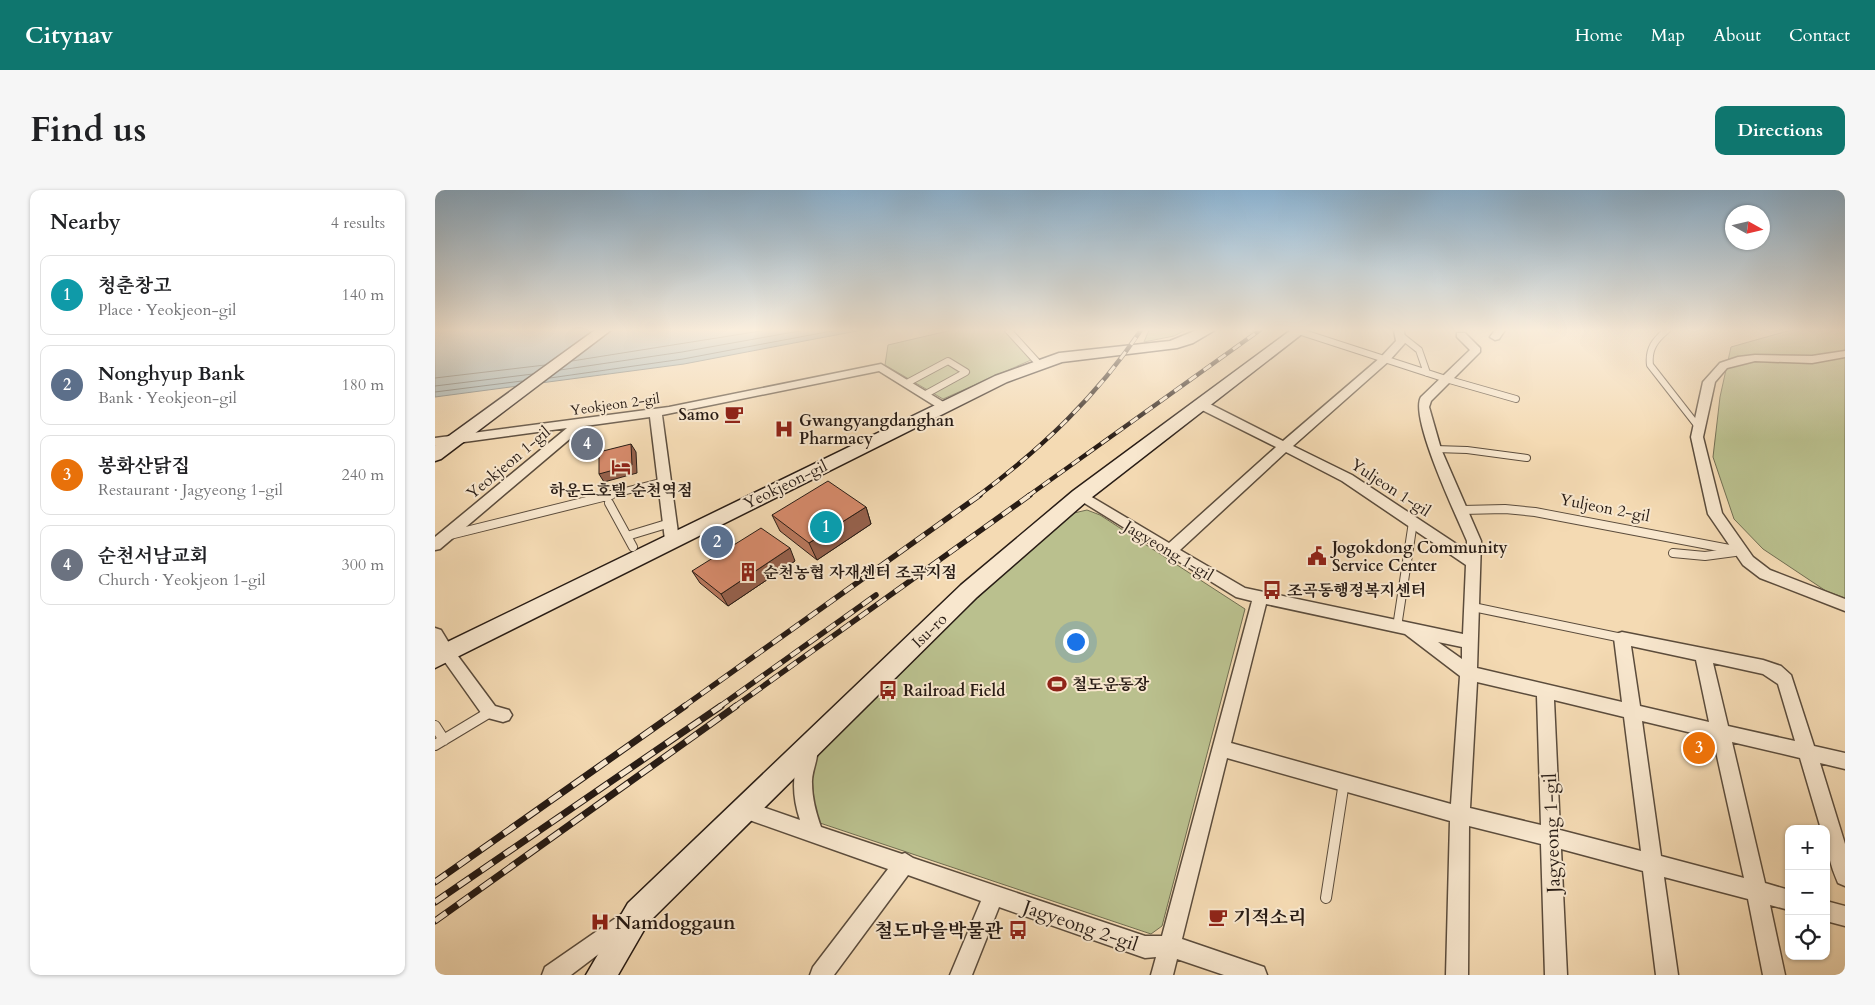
<!DOCTYPE html>
<html lang="en">
<head>
<meta charset="utf-8">
<style>
  :root { --surface:#fff; --page:#f6f6f6; --text:#202124; --muted:#757577; --line:#e0e0e0; --accent:#0f766e }
  body { margin:0; font-family:Cardo,"Noto Serif KR",serif; background:var(--page); color:var(--text) }
  .controls { position:absolute; right:15px; bottom:15px; display:grid; overflow:hidden; border-radius:10px; box-shadow:0 1px 4px #0004 }
  .controls button { width:45px; height:45px; display:grid; place-items:center; padding:0; border:0; border-bottom:1px solid var(--line); background:var(--surface); color:var(--text); font:25px sans-serif }
  .compass { position:absolute; left:1290px; top:15px; width:45px; height:45px; border-radius:50%; background:var(--surface); box-shadow:0 1px 4px #0004; rotate:98deg }
  .you { position:absolute; left:640px; top:451px; width:18px; height:18px; margin:-12px; border:4px solid #fff; border-radius:50%; background:#1a73e8; box-shadow:0 0 0 8px #1a73e833 }
  .badge { display:grid; place-items:center; width:32px; height:32px; border-radius:50%; background:var(--accent); color:#fff; font-size:16px; font-weight:700 }
  .pin { position:absolute; translate:-50% -50%; border:2px solid #fff; box-shadow:0 1px 5px #0006 }
  .list { margin:0; padding:0; list-style:none }
  h2 { display:flex; justify-content:space-between; align-items:center; height:65px; margin:0; padding:0 20px; font-size:21px }
  h2 small { font-size:16px; font-weight:400; color:var(--muted) }
  .list li { display:grid; grid-template-columns:32px 1fr auto; gap:15px; align-items:center; box-sizing:border-box; height:80px; margin:0 10px 10px; padding:0 10px; border:1px solid var(--line); border-radius:10px }
  .list b { display:block; font-size:19px; white-space:nowrap }
  .list p { margin:0; font-size:16px; white-space:nowrap; color:var(--muted) }
  .list em { font-size:16px; font-style:normal; color:var(--muted) }
  .icon { flex:none; width:28px; height:28px; fill:none; stroke:currentColor; stroke-width:2; stroke-linecap:round; stroke-linejoin:round }
  .map { position:relative; flex:none; width:1410px; height:785px; overflow:hidden; border-radius:10px }
  header { display:flex; align-items:center; gap:30px; box-sizing:border-box; height:70px; padding:0 25px; background:var(--accent); color:#fff }
  header strong { font-size:24px }
  nav { display:flex; gap:28px; margin-inline-start:auto; font-size:18px }
  .intro { display:flex; align-items:center; justify-content:space-between; box-sizing:border-box; height:120px; padding:0 30px }
  h1 { margin:0; font-size:35px }
  .button { padding:12px 22px; border-radius:10px; background:var(--accent); color:#fff; font-size:18px; font-weight:700 }
  main { display:flex; gap:30px; padding:0 30px }
  aside { flex:1; background:var(--surface); border-radius:10px; box-shadow:0 1px 4px #0004 }
  .map>svg:first-child { display:block }
  .green { fill:#bac08e; stroke:#716e52 }
  .water { fill:#a2b7b9; stroke:#717977 }
  .lines { fill:none; stroke-linecap:round; stroke-linejoin:round }
  .shore { stroke:#656a67; stroke-width:1 }
  .lane-far2-casing { stroke:#5b4c3c; stroke-width:8 }
  .lane-far1-casing { stroke:#5b4c3c; stroke-width:10 }
  .lane-casing { stroke:#5b4c3c; stroke-width:12 }
  .street-casing { stroke:#5b4c3c; stroke-width:3 }
  .secondary-casing { stroke:#281c15; stroke-width:3 }
  .lane-far2 { stroke:#f8e7ce; stroke-width:6 }
  .lane-far1 { stroke:#f8e7ce; stroke-width:8 }
  .lane { stroke:#f8e7ce; stroke-width:10 }
  .street { fill:#f8e7ce; fill-rule:evenodd }
  .secondary { fill:#f8e7ce; fill-rule:evenodd }
  .rail-far2-casing { stroke:#281c15; stroke-width:4.5 }
  .rail-far1-casing { stroke:#281c15; stroke-width:5.5 }
  .rail-casing { stroke:#281c15; stroke-width:7 }
  .rail-far2 { stroke:#f8e7ce; stroke-width:3; stroke-dasharray:9; stroke-linecap:butt }
  .rail-far1 { stroke:#f8e7ce; stroke-width:4; stroke-dasharray:11; stroke-linecap:butt }
  .rail { stroke:#f8e7ce; stroke-width:5; stroke-dasharray:14; stroke-linecap:butt }
  .wall { fill:#b9785d; stroke:#281c15 }
  .shaded-wall { fill:#96614c; stroke:#281c15 }
  .building { fill:#d78b6c; stroke:#281c15 }
  .labels { text-anchor:middle; stroke-width:4; stroke-linejoin:round; paint-order:stroke }
  .far-street-label { font-size:14px; fill:#281c15; stroke:#f8e7ce }
  .poi-label { font-size:16px; font-weight:bold; fill:#281c15; stroke:#f8e7ce; text-anchor:start }
  .street-label { font-size:16px; fill:#281c15; stroke:#f8e7ce }
  .near-street-label { font-size:19px; fill:#281c15; stroke:#f8e7ce }
  .near-poi-label { font-size:19px; font-weight:bold; fill:#281c15; stroke:#f8e7ce; text-anchor:start }
</style>
</head>
<body>
<header>
<strong>Citynav</strong>
<nav><a>Home</a><a>Map</a><a>About</a><a>Contact</a></nav>
</header>
<div class="intro"><h1>Find us</h1><a class="button">Directions</a></div>
<main>
<aside>
<h2>Nearby<small>4 results</small></h2>
<ul class="list">
<li><span class="badge" style="background:#0f9aa8">1</span><div><b>청춘창고</b><p>Place · Yeokjeon-gil</p></div><em>140 m</em></li>
<li><span class="badge" style="background:#5c6f8a">2</span><div><b>Nonghyup Bank</b><p>Bank · Yeokjeon-gil</p></div><em>180 m</em></li>
<li><span class="badge" style="background:#e8710a">3</span><div><b>봉화산닭집</b><p>Restaurant · Jagyeong 1-gil</p></div><em>240 m</em></li>
<li><span class="badge" style="background:#6b7280">4</span><div><b>순천서남교회</b><p>Church · Yeokjeon 1-gil</p></div><em>300 m</em></li>
</ul>
</aside>
<div class="map">
<svg width="1410" height="785" viewBox="0 0 1410 785">
  <rect width="100%" height="100%" fill="#f4dab3"/>
  <filter id="stains"><feTurbulence type="fractalNoise" baseFrequency=".004" numOctaves="4"/><feColorMatrix values="0 0 0 0 .2 0 0 0 0 .09 0 0 0 0 .02 0 0 0 .5 -.17"/></filter>
  <radialGradient id="worn" r=".72"><stop offset=".6" stop-color="#630" stop-opacity="0"/><stop offset="1" stop-color="#630" stop-opacity=".3"/></radialGradient>
  <path class="green" d="M517 140H569L596 170 508 209 450 175 453 155Z
    M714 140H751L739 146 709 152Z
    M1356 140H1410V408L1391 401 1328 359 1299 329 1278 267 1285 207 1296 157Z
    M652 320 665 325 810 419 727 736 716 744 385 633 375 618 377 570 572 379 639 323Z"/>
  <path class="water" d="M0 140H427L249 174 0 207Z"/>
  <g class="lines">
    <path class="shore" d="M137 171 332 140
      M125 180 247 162 370 140
      M0 188 110 175
      M115 188 248 169 402 140
      M0 196 98 184
      M0 202 87 191"/>
    <g class="lane-far2-casing">
      <path id="lane-far2" d="M573 140 604 174
        M1232 140C1220 150 1213 159 1215 175L1265 239
        M863 141 1011 189 1081 209
        M965 145 984 160 992 183
        M472 193 513 171 531 182 491 204
        M1000 259 1032 260 1092 268
        M171 306 230 291"/>
    </g>
    <g class="lane-far1-casing">
      <path id="lane-far1" d="M174 313 198 357
        M1027 320 1070 319 1100 322 1305 361
        M15 345 176 305
        M192 346 235 333
        M1238 363 1270 366 1300 362
        M1038 417 1187 448
        M962 437 978 332"/>
    </g>
    <g class="lane-casing">
      <path id="lane" d="M0 536 9 550
        M0 555 55 522
        M891 708 909 592"/>
    </g>
    <g class="street-casing">
      <path id="street" d="M959 140H969L970 153 954 171 858 256 917 285 1032 361V351C1022 327 974 227 986 207L1035 160 1022 147V143H1030L1045 158V162L996 211 994 217 1006 259 1046 351 1042 478 1187 512 1179 448 1181 444 1187 442 1328 470 1346 476 1356 485 1379 556 1410 563V579L1385 573 1410 654V696L1403 693C1395 675 1391 658 1391 639H1386L1365 568 1297 552 1330 693 1354 700V720L1335 715 1350 785H1328L1313 709 1229 687 1243 785H1221L1208 681 1126 659 1132 785H1110L1106 654 1034 636 1033 785H1011L1015 631 792 568 747 749 829 777 832 785H789L742 769 738 785H716L721 767 710 768 564 717 537 785H515L546 711 473 685 399 785H375L378 777 453 679 303 626 301 620 303 614 310 611 365 630C356 603 357 580 369 554L375 552 381 554C386 565 376 581 377 593 377 608 381 623 386 637L467 664 470 663 478 668 710 746H727L817 411 801 407 638 306 640 303H650L734 353 841 257 763 218V212H771L848 251 946 167 961 151ZM851 262 907 291 1031 375 1028 444 810 398 745 360ZM831 414 970 444 1025 486 1016 614 796 553ZM1003 452 1027 457V469ZM1196 456 1261 470 1274 532 1205 516ZM1278 473 1328 484 1343 494 1360 551 1293 536ZM1042 492 1102 506 1106 635 1035 618ZM1119 510 1189 527 1206 661 1125 640ZM1207 531 1278 548 1309 688 1226 666Z
        M1060 140H1070L1064 149 1060 150 1055 147Z
        M1410 161V167L1377 173 1320 171 1292 178 1280 192 1268 247 1287 323 1318 367 1335 380 1410 409V421L1325 388 1308 375 1273 324 1256 247 1268 192 1285 173 1303 167 1320 165 1377 166Z
        M446 174 515 216 513 219H505L444 181 227 225 244 350 242 354 237 355 230 350 215 227 150 236 5 359 0 360V347L132 238 0 256V248L234 217Z
        M0 438 6 440 17 458 60 516 74 520 77 525 74 530 68 532 49 527 0 458Z
        M1391 711 1410 716V736L1391 731Z
        M191 721 198 724 201 731 198 738 136 785H107L110 777Z"/>
    </g>
    <g class="secondary-casing">
      <path id="secondary" d="M160 140H176L6 269 0 271V256Z
        M762 140H780L758 153 742 158 627 172 572 192 0 478V458L560 186 624 163 735 151Z
        M856 140H872L652 311 542 407 213 733 183 785H151L193 713 526 395 638 301Z"/>
    </g>
    <use href="#lane-far2" class="lane-far2"/>
    <use href="#lane-far1" class="lane-far1"/>
    <use href="#lane" class="lane"/>
    <use href="#street" class="street"/>
    <use href="#secondary" class="secondary"/>
    <g class="rail-far2-casing">
      <path id="rail-far2" d="M543 306C607 258 662 206 706 140
        M593 306 825 140"/>
    </g>
    <g class="rail-far1-casing">
      <path id="rail-far1" d="M248 517 545 305
        M284 517 441 405
        M299 517 595 305"/>
    </g>
    <g class="rail-casing">
      <path id="rail" d="M0 692 250 516
        M0 712 286 516
        M0 731 301 516"/>
    </g>
    <use href="#rail-far2" class="rail-far2"/>
    <use href="#rail-far1" class="rail-far1"/>
    <use href="#rail" class="rail"/>
  </g>
  <path class="wall" d="M431 317 436 334 382 370 345 341 337 325Z
    M360 371 293 416 265 393 257 381Z"/>
  <path class="shaded-wall" d="M196 254 201 262 202 283 169 292 164 284Z
    M431 317 436 334 382 370 374 353Z
    M355 358 360 371 293 416 286 404Z"/>
  <path class="building" d="M196 254 197 275 164 284V262Z
    M393 291 431 317 374 353 337 325Z
    M326 338 355 358 286 404 257 381Z"/>
  <linearGradient id="sky" x2="0" y2="1"><stop stop-color="#8cb5d5"/><stop offset="0.56" stop-color="#faeedd"/><stop offset="1" stop-color="#faeedd" stop-opacity="0"/></linearGradient>
  <rect width="1410" height="250" fill="url(#sky)"/>
  <defs>
    <g id="cafe-bare" transform="scale(1.5)"><path d="M-5.5-4.5H6V0H3Q3 3.5 0 3.5H-2.5Q-5.5 3.5-5.5 0ZM3-3.2v2h1.7v-2ZM-6 4.5H4V6H-6Z" fill="#8f2418" stroke="#f8e7ce" stroke-width="2.5" paint-order="stroke"/></g>
    <g id="hospital-bare" transform="scale(1.5)"><path d="M-5-5h3v3.5h4V-5h3V5h-3V1.5h-4V5h-3Z" fill="#8f2418" stroke="#f8e7ce" stroke-width="2.5" paint-order="stroke"/></g>
    <g id="hotel-bare" transform="scale(1.5)"><path d="M-6-4.5h1.5V1H6V5H4.5V3h-9V5H-6ZM-4 0a1.8 1.8 0 1 1 3.6 0ZM.5 0V-2.5h3Q6-2.5 6 0Z" fill="#8f2418" stroke="#f8e7ce" stroke-width="2.5" paint-order="stroke"/></g>
    <g id="civic-bare" transform="scale(1.5)"><path d="M-.6-6.5H3V-4.5H.6V-3L4-1V1h2V6H-6V1h2V-1L-.6-3ZM-1.2 2.5V6h2.4V2.5Z" fill="#8f2418" stroke="#f8e7ce" stroke-width="2.5" paint-order="stroke"/></g>
    <g id="building-bare" transform="scale(1.5)"><path d="M-4-6H4V6H1V3H-1V6H-4ZM-2.5-4.3h1.7v1.8h-1.7ZM.8-4.3h1.7v1.8H.8ZM-2.5-1h1.7V.8h-1.7ZM.8-1h1.7V.8H.8Z" fill="#8f2418" stroke="#f8e7ce" stroke-width="2.5" paint-order="stroke"/></g>
    <g id="bus-bare" transform="scale(1.5)"><path d="M-5-6H5V4H4V6H2V4H-2V6H-4V4H-5ZM-3.5-4V0h7V-4ZM-3.5 1.2v1.5H-2V1.2ZM2 1.2v1.5H3.5V1.2Z" fill="#8f2418" stroke="#f8e7ce" stroke-width="2.5" paint-order="stroke"/></g>
    <g id="stadium-bare" transform="scale(1.5)"><path d="M0-5a6.5 5 0 1 0 0 10a6.5 5 0 1 0 0-10ZM-3.5-1.8h7v3.6h-7Z" fill="#8f2418" stroke="#f8e7ce" stroke-width="2.5" paint-order="stroke"/></g>
  </defs>
  <g fill-rule="evenodd">
    <use href="#cafe-bare" x="299" y="224"/>
    <use href="#hospital-bare" x="349" y="239"/>
    <use href="#hotel-bare" x="186" y="277"/>
    <use href="#civic-bare" x="882" y="366"/>
    <use href="#building-bare" x="313" y="382"/>
    <use href="#bus-bare" x="837" y="400"/>
    <use href="#stadium-bare" x="622" y="494"/>
    <use href="#bus-bare" x="453" y="500"/>
    <use href="#cafe-bare" x="783" y="727"/>
    <use href="#hospital-bare" x="165" y="732"/>
    <use href="#bus-bare" x="583" y="740"/>
  </g>
  <g class="labels">
    <g class="far-street-label">
      <text transform="translate(180 214) rotate(-8)" y="5">Yeokjeon 2-gil</text>
    </g>
    <g class="poi-label">
      <text x="284" y="230" text-anchor="end">Samo</text>
      <text x="364" y="236">Gwangyangdanghan<tspan x="364" dy="18">Pharmacy</tspan></text>
      <text x="186" y="306" text-anchor="middle">하운드호텔 순천역점</text>
      <text x="897" y="363">Jogokdong Community<tspan x="897" dy="18">Service Center</tspan></text>
      <text x="328" y="388">순천농협 자재센터 조곡지점</text>
      <text x="852" y="406">조곡동행정복지센터</text>
      <text x="637" y="500">철도운동장</text>
      <text x="468" y="506">Railroad Field</text>
    </g>
    <g class="street-label">
      <text transform="translate(73 272) rotate(-40)" y="6">Yeokjeon 1-gil</text>
      <text transform="translate(350 294) rotate(-26)" y="6">Yeokjeon-gil</text>
      <text transform="translate(956 297) rotate(33)" y="6">Yuljeon 1-gil</text>
      <text transform="translate(1170 317) rotate(11)" y="6">Yuljeon 2-gil</text>
      <text transform="translate(734 360) rotate(31)" y="6">Jagyeong 1-gil</text>
      <text transform="translate(494 440) rotate(-44)" y="6">Isu-ro</text>
    </g>
    <g class="near-street-label">
      <text transform="translate(1116 643) rotate(-92)" y="7">Jagyeong 1-gil</text>
      <text transform="translate(646 735) rotate(19)" y="7">Jagyeong 2-gil</text>
    </g>
    <g class="near-poi-label">
      <text x="798" y="734">기적소리</text>
      <text x="180" y="739">Namdoggaun</text>
      <text x="568" y="747" text-anchor="end">철도마을박물관</text>
    </g>
  </g>
  <rect width="100%" height="100%" filter="url(#stains)"/>
  <rect width="100%" height="100%" fill="url(#worn)"/>
</svg>
<div class="controls">
<button>+</button>
<button>−</button>
<button><svg class="icon" aria-label="locate" viewBox="0 0 24 24"><circle cx="12" cy="12" r="6"/><path d="M12 2v4M12 18v4M2 12h4M18 12h4"/></svg></button>
</div>
<svg class="compass" viewBox="-18 -18 36 36"><path d="M0-13l5 13h-10z" fill="#e53935"/><path d="M0 13l5-13h-10z" fill="#757577"/></svg>
<div class="you"></div>
<div class="pin badge" style="left:391px;top:337px;background:#0f9aa8">1</div>
<div class="pin badge" style="left:282px;top:352px;background:#5c6f8a">2</div>
<div class="pin badge" style="left:1264px;top:558px;background:#e8710a">3</div>
<div class="pin badge" style="left:152px;top:254px;background:#6b7280">4</div>
</div>
</main>
</body>
</html>
